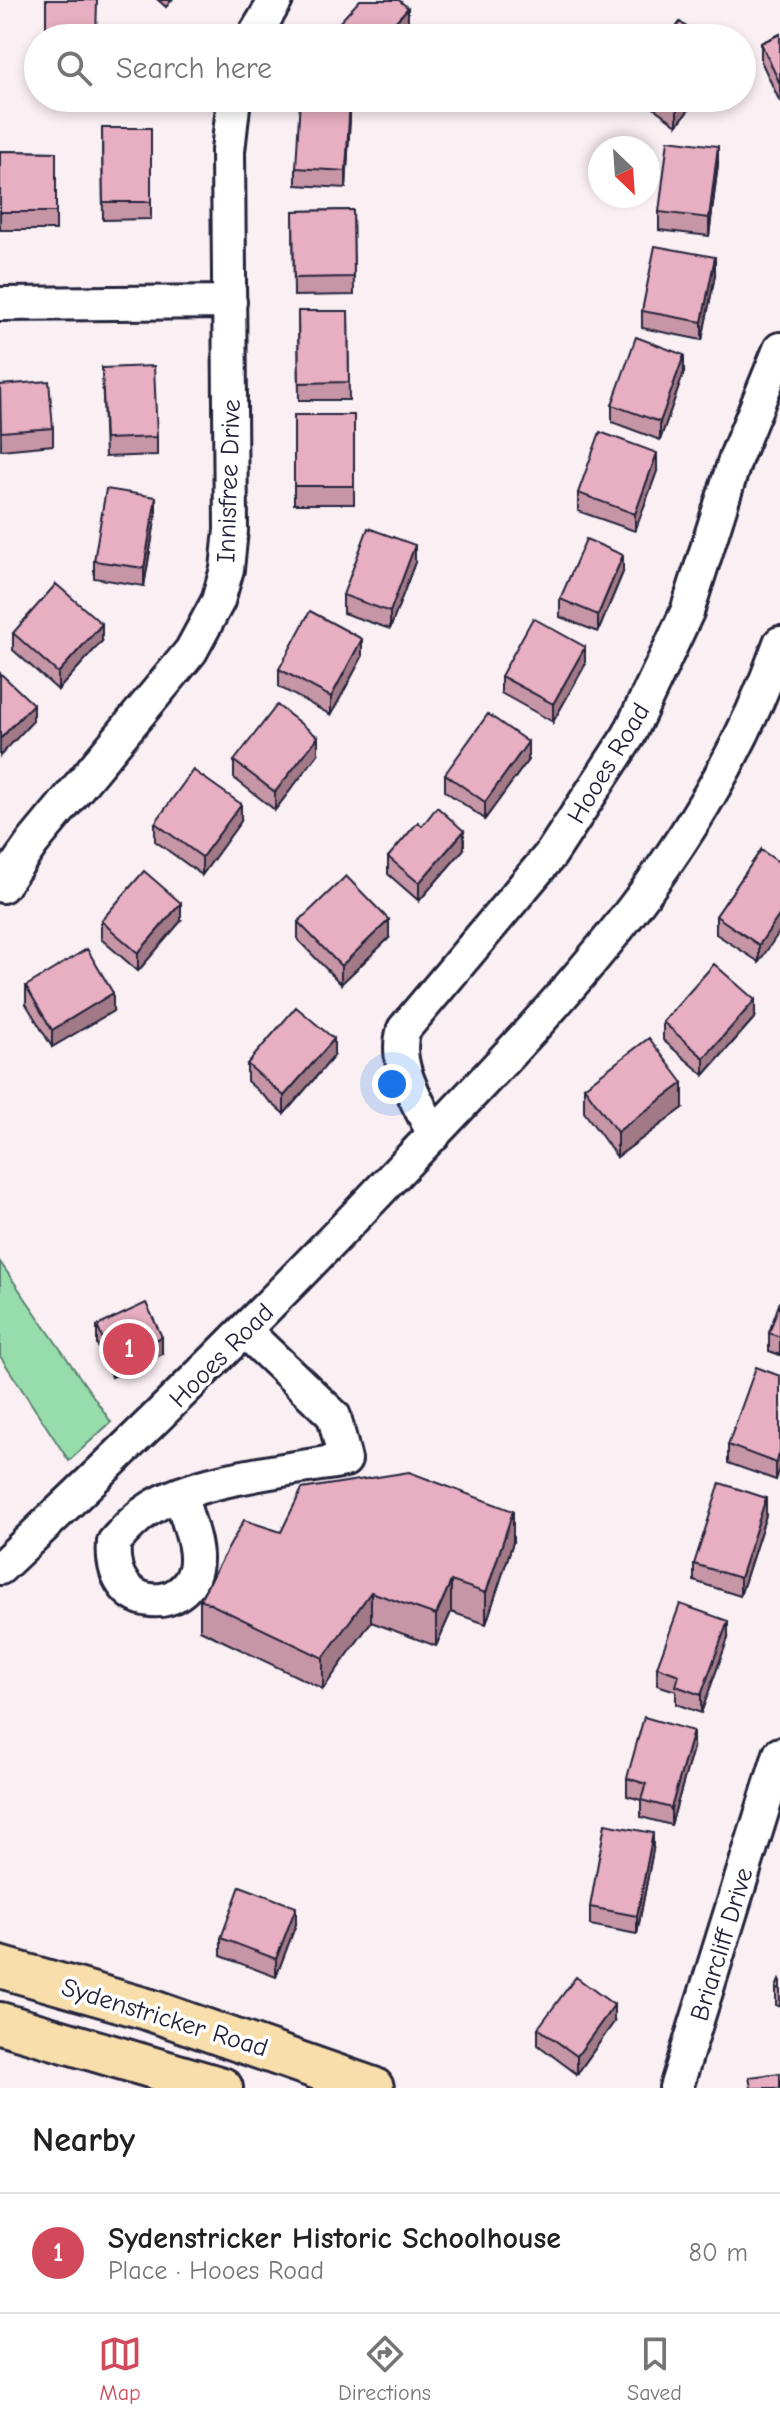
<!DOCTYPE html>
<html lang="en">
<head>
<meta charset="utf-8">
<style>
  :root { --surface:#fff; --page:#f6f6f6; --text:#202124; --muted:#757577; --line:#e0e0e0; --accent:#d1495b }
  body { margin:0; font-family:"Comic Neue",sans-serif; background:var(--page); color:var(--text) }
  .compass { position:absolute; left:588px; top:136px; width:72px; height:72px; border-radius:50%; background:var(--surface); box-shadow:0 4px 12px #0003; rotate:155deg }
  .you { position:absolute; left:392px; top:1084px; width:28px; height:28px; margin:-20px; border:6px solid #fff; border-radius:50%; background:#1a73e8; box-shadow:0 0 0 12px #1a73e833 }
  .badge { display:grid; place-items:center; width:52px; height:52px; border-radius:50%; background:var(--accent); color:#fff; font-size:26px; font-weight:700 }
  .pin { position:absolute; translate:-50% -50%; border:4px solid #fff; box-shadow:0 2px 8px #0006 }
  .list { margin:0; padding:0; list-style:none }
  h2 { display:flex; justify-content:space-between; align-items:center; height:104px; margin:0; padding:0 32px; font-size:34px }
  h2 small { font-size:26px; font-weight:400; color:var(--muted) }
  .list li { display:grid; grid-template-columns:52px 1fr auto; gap:24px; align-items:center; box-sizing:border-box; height:120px; padding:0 32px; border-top:2px solid var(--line) }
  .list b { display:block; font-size:30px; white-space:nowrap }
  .list p { margin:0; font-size:26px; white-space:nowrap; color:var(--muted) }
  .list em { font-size:26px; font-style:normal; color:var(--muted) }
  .icon { flex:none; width:44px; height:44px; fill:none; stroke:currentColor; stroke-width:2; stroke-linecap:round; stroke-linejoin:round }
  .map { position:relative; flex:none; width:780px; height:2088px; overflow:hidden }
  .search { position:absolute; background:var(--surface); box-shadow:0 4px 12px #0003; left:24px; right:24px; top:24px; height:88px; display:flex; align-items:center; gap:20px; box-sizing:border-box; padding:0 28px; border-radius:44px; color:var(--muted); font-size:30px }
  .sheet { height:224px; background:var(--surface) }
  nav { display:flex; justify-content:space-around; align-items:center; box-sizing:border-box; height:112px; border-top:2px solid var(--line); background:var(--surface); font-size:22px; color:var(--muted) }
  nav a { display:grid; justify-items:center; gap:4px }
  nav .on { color:var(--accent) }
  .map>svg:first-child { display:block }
  .green { fill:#96ddab; stroke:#5c8073; stroke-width:2 }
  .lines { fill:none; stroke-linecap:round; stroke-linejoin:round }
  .minor-casing { stroke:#22223b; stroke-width:38 }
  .major-casing { stroke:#22223b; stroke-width:46 }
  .minor { stroke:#fff; stroke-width:32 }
  .major { stroke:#f8deab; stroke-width:40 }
  .wall { fill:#c796a6; stroke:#22223b; stroke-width:2 }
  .shaded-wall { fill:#a27a87; stroke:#22223b; stroke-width:2 }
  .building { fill:#e7afc1; stroke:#22223b; stroke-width:2 }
  .labels { text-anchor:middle; stroke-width:7; stroke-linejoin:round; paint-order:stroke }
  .street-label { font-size:26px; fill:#22223b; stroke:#fff }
</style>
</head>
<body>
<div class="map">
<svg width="780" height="2088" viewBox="0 0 780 2088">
  <rect width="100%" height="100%" fill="#faeff3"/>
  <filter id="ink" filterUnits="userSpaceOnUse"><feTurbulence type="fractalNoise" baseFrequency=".0125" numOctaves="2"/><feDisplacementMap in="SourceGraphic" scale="16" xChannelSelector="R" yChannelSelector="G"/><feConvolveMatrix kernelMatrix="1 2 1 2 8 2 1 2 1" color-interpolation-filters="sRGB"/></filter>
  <g filter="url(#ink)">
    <path class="green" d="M0 1262 111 1422 69 1461 0 1356Z"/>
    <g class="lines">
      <g class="minor-casing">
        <path id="minor" d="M253 38 276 0
          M0 304 230 302
          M2 886 33 842 191 651 218 601 227 569 231 530 228 151 234 98
          M434 1135C419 1103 392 1065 404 1029L551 854 629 735 687 612 736 457 780 349
          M181 1496C186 1518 200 1547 195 1569 185 1614 108 1615 114 1542 125 1530 136 1517 151 1508 198 1478 290 1470 345 1460L334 1416 246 1332
          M0 1568C140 1436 276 1301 408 1161 558 1003 707 854 780 643
          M676 2088 780 1754"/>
      </g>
      <g class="major-casing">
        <path id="major" d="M0 1967 147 2009 373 2088
          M0 2023 222 2088"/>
      </g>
      <use href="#minor" class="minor"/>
      <use href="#major" class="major"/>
    </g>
    <path class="wall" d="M158 0H172L166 7Z
      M780 34V102L761 61V43Z
      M640 98H698L677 125Z
      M350 117 346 188 296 185V168Z
      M102 128H151V219L103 220Z
      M0 151 56 152V230H0Z
      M718 164 709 236 659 230V212Z
      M353 210 354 295 294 296 293 211Z
      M715 275 702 340 642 328V311Z
      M298 311H348L349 400H299Z
      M102 368 157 437V455L105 457Z
      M684 372 660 440 612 422V405Z
      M0 385 53 428V445L1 450Z
      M294 415H354V504H294Z
      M657 471 635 531 578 511V493Z
      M156 515 144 586 94 578V561Z
      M415 562 390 629 343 613V595Z
      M623 572 598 632 560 617V599Z
      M13 633 102 641 58 690 13 650Z
      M362 657 331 715 279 687V669Z
      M585 665 553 722 501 693V676Z
      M318 754 275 810 234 778V761Z
      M528 760 485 819 445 791V774Z
      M241 821 202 875 155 841V823Z
      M422 826 464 849 419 901 388 874V857Z
      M761 850 759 962 716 934V916Z
      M101 921H181L138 971 101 939Z
      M298 922 389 938 341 984 298 940Z
      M26 986 113 1011 52 1047 26 1004Z
      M755 1017 704 1075 663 1040V1022Z
      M334 1056 284 1114 247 1081V1064Z
      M584 1087 683 1108 617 1157 584 1112Z
      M780 1302V1355L769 1351V1333Z
      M97 1326 162 1354 112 1377 97 1344Z
      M780 1376 776 1480 728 1463V1445Z
      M766 1515 740 1596 694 1581V1564Z
      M281 1532 513 1542 486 1624 451 1612 436 1646 371 1622 323 1689 200 1630V1599Z
      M728 1638 701 1713 676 1704V1691L657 1685V1667Z
      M693 1748 671 1825 641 1817V1800L627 1796V1778Z
      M653 1850 637 1934 590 1925V1907Z
      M296 1924 276 1977 221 1956V1938Z
      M780 1978V2007L776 2005V1988Z
      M614 2022 577 2074 538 2045V2028Z"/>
    <path class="shaded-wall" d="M408 8V25L396 38H380Z
      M684 98H698L677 125V108Z
      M350 99V117L346 188V171Z
      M718 146V164L709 236V218Z
      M715 257V275L702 340V322Z
      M684 355V372L660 440V422Z
      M657 453V471L635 531V514Z
      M156 497V515L144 586V568Z
      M415 545V562L390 629V612Z
      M623 555V572L598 632V615Z
      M102 624V641L58 690V673Z
      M362 639V657L331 715V697Z
      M585 647V665L553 722V704Z
      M33 704V721L0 756V739Z
      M318 737V754L275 810V792Z
      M528 742V760L485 819V802Z
      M241 804V821L202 875V857Z
      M464 831V849L419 901V883Z
      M181 903V921L138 971V953Z
      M780 914V931L759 962V945Z
      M389 920V938L341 984V966Z
      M113 993V1011L52 1047V1030Z
      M755 1000V1017L704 1075V1058Z
      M334 1039V1056L284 1114V1096Z
      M683 1083V1108L617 1157V1132Z
      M162 1337V1354L112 1377V1360Z
      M780 1452V1469L776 1480V1463Z
      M766 1498V1515L740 1596V1578Z
      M513 1511V1542L486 1624V1593Z
      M451 1581V1612L436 1646V1615Z
      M371 1592V1622L323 1689V1658Z
      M728 1621V1638L701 1713V1695Z
      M693 1731V1748L671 1825V1808Z
      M653 1833V1850L637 1934V1916Z
      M296 1907V1924L276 1977V1959Z
      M614 2005V2022L577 2074V2056Z"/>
    <path class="building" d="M46 0H97L96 38H46Z
      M360 0H399L408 8 380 38H325Z
      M680 22 701 38H668Z
      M780 34V84L761 43Z
      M300 98 350 99 346 171 296 168Z
      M664 98H684L677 108Z
      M102 128H151V202H103Z
      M668 140 718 146 709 218 659 212Z
      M0 151 56 152V212H0Z
      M353 210 354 277 294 278 293 211Z
      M655 246 715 257 702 322 642 311Z
      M298 311H348L349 382 299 383Z
      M636 337 684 355 660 422 612 405Z
      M154 366 157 437 105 439 102 368Z
      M49 381 53 428 1 432 0 385Z
      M294 415H354V486H294Z
      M600 432 657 453 635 514 578 493Z
      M106 489 156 497 144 568 94 561Z
      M368 528 415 545 390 612 343 595Z
      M586 539 623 555 598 615 560 599Z
      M56 584 102 624 58 673 13 633Z
      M310 611 362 639 331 697 279 669Z
      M533 618 585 647 553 704 501 676Z
      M0 673 33 704 0 739Z
      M277 705 318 737 275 792 234 761Z
      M488 714 528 742 485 802 445 774Z
      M193 770 241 804 202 857 155 823Z
      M437 807 464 831 419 883 388 857 418 822 422 826Z
      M761 850 780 863V914L759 945 716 916Z
      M144 871 181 903 138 953 101 921Z
      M346 876 389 920 341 966 298 922Z
      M87 949 113 993 52 1030 26 986Z
      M714 964 755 1000 704 1058 663 1022Z
      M296 1007 334 1039 284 1096 247 1064Z
      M649 1038 683 1083 617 1132 584 1087Z
      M780 1302V1337L769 1333Z
      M146 1303 162 1337 112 1360 97 1326Z
      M756 1367 780 1376V1452L776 1463 728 1445Z
      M409 1472 513 1511 486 1593 451 1581 436 1615 371 1592 323 1658 200 1599 244 1520 281 1532 302 1489Z
      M720 1483 766 1498 740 1578 694 1564Z
      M680 1604 728 1621 701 1695 676 1686 679 1675 657 1667Z
      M644 1717 693 1731 671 1808 641 1800 646 1784 627 1778Z
      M605 1824 653 1833 637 1916 590 1907Z
      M240 1886 296 1907 276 1959 221 1938Z
      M576 1977 614 2005 577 2056 538 2028Z
      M780 1978V1989L776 1988Z
      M780 2073V2088H751L749 2077Z"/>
  </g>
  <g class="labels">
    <g class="street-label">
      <text transform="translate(228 481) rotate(-88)" y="9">Innisfree Drive</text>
      <text transform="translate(608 763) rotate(-59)" y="9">Hooes Road</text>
      <text transform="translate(221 1355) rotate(-45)" y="9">Hooes Road</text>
      <text transform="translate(721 1944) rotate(-73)" y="9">Briarcliff Drive</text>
      <text transform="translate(165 2017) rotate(17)" y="9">Sydenstricker Road</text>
    </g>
  </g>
</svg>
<svg class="compass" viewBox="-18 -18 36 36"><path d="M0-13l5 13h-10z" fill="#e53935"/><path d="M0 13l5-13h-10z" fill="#757577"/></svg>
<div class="you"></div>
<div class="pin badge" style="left:129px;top:1349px">1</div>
<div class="search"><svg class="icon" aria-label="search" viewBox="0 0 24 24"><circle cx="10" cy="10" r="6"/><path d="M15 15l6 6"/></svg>Search here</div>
</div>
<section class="sheet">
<h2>Nearby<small></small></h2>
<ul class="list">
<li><span class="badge">1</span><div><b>Sydenstricker Historic Schoolhouse</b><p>Place · Hooes Road</p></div><em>80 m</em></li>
</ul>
</section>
<nav>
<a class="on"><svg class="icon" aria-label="map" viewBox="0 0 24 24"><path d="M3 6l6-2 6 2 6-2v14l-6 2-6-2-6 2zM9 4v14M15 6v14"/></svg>Map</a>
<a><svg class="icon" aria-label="directions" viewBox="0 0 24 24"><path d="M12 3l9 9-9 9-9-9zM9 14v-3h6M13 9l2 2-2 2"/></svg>Directions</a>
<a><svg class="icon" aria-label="saved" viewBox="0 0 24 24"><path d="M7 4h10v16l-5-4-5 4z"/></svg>Saved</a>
</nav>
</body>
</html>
